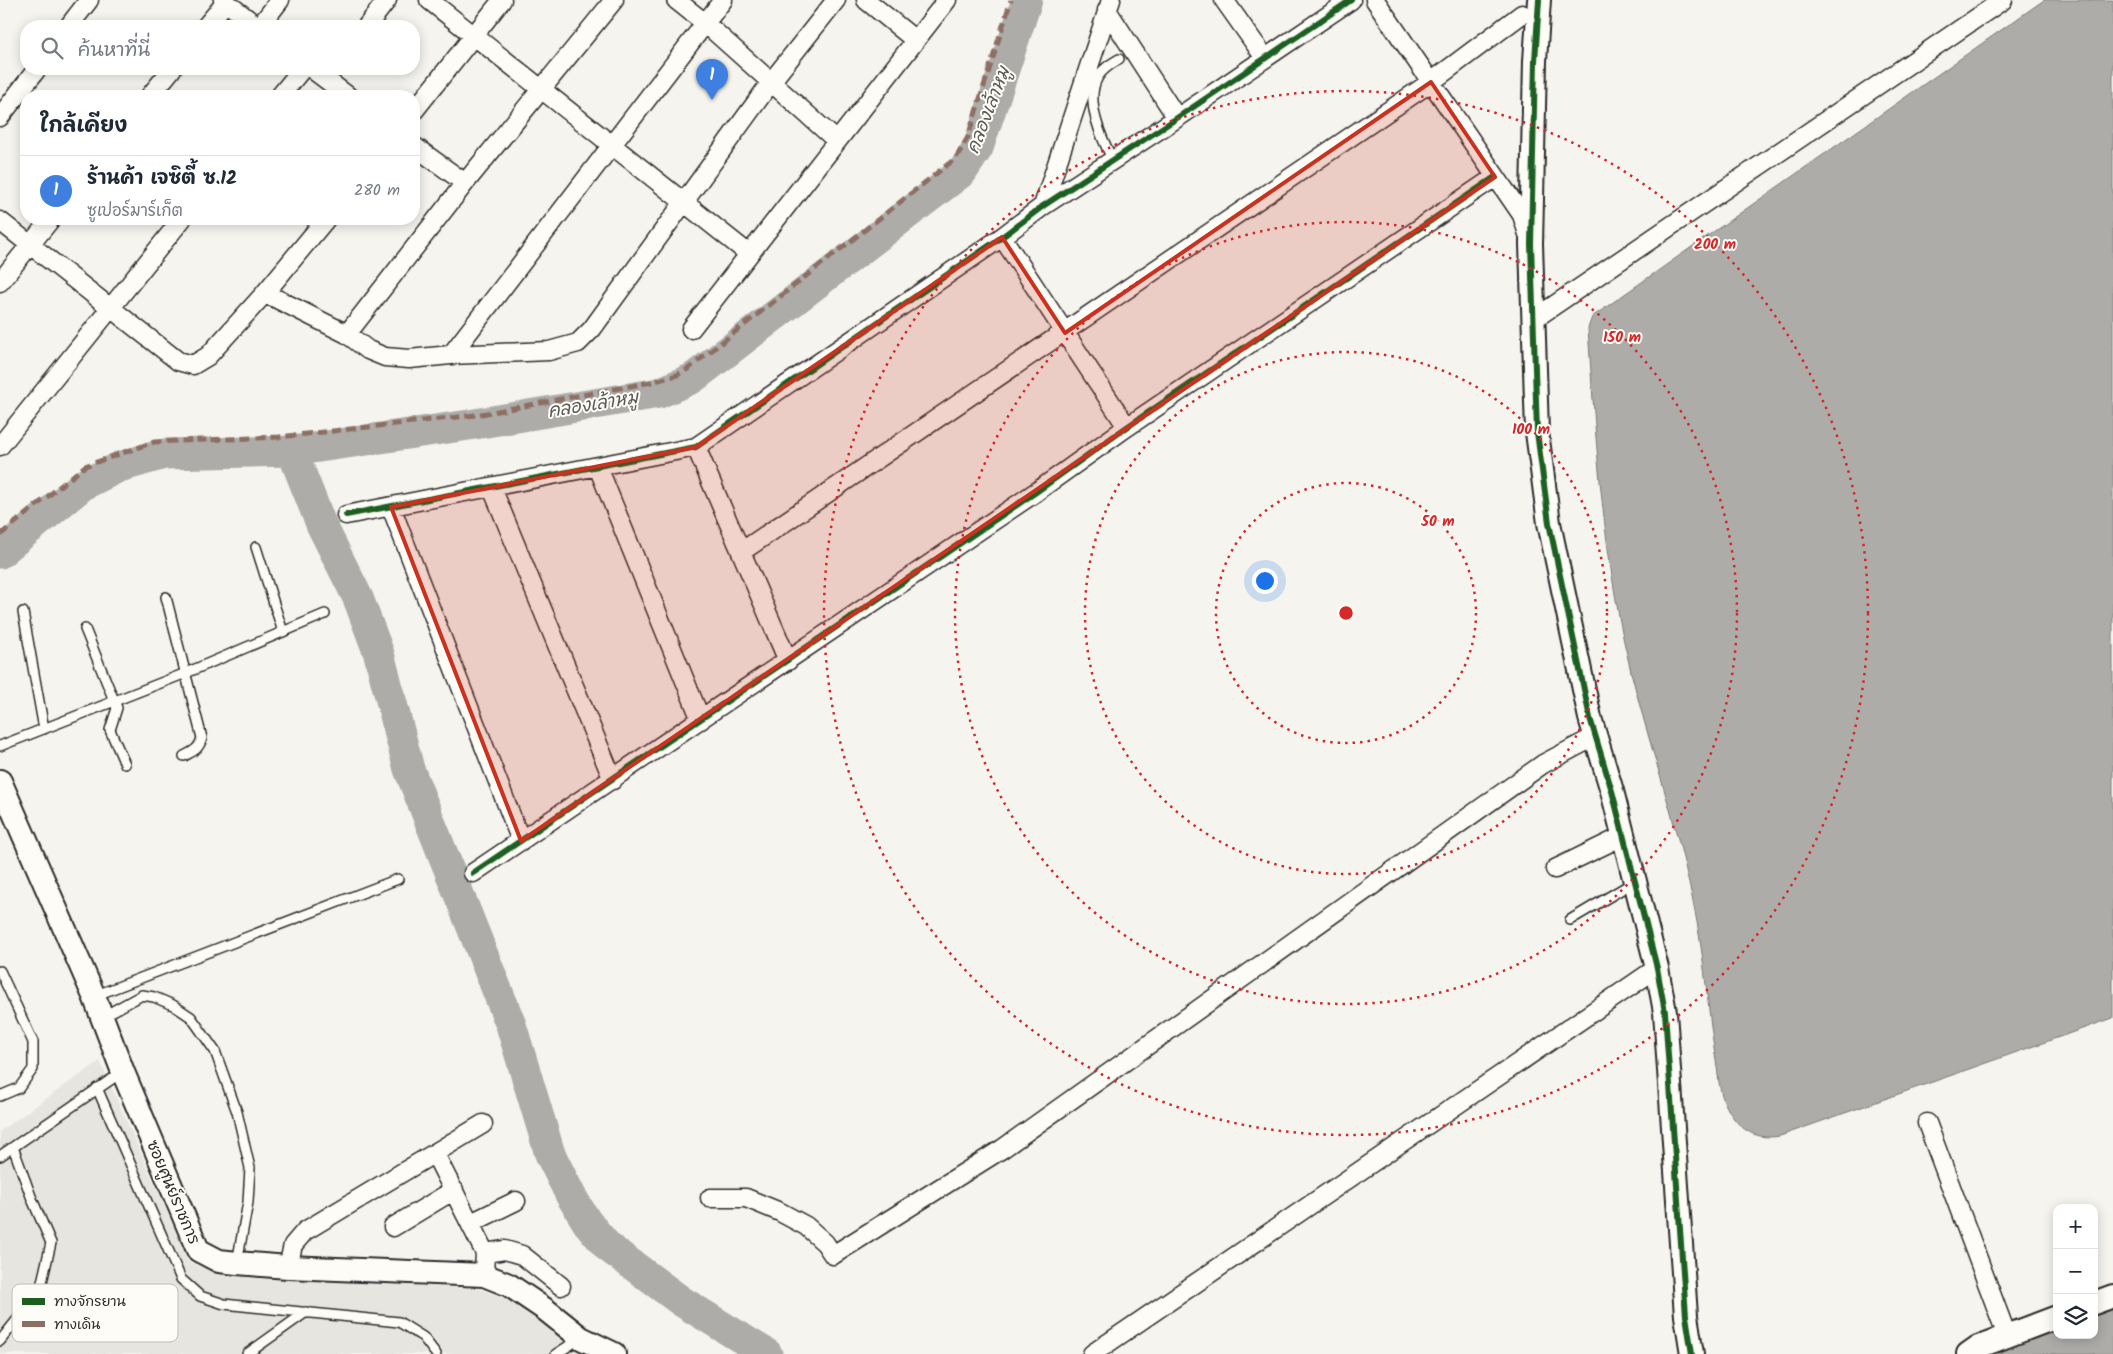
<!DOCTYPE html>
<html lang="th">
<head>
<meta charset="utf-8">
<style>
  :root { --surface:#fff; --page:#f2f2f3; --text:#1f2937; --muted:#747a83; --line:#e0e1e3; --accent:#c8321e }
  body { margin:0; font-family:Kalam,"Playpen Sans Thai",sans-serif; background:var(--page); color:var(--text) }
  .controls { position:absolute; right:15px; bottom:15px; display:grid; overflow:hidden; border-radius:10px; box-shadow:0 2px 12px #0003 }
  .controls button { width:45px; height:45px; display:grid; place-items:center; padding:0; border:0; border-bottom:1px solid var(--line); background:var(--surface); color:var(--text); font:25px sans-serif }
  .you { position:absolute; left:1264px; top:580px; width:18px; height:18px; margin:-12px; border:4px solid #fff; border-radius:50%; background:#1a73e8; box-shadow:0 0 0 8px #1a73e833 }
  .badge { display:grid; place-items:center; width:32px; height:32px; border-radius:50%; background:var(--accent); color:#fff; font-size:16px; font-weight:700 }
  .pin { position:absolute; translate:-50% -41px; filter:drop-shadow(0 1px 2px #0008) }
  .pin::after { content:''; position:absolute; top:26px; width:18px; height:15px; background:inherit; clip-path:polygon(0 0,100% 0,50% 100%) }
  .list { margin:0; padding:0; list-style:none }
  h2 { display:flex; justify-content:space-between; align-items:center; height:65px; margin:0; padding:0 20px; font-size:21px }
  h2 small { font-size:16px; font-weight:400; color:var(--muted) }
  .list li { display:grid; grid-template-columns:32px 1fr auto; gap:15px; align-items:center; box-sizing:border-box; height:70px; padding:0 20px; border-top:1px solid var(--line) }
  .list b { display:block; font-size:19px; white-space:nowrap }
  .list p { margin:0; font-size:16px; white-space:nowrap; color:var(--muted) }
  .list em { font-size:16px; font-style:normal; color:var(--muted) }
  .icon { flex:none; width:28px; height:28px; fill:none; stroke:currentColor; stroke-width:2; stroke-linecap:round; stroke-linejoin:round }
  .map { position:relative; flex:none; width:2113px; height:1354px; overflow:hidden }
  .search { position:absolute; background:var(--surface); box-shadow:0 2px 12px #0003; left:20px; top:20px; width:400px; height:55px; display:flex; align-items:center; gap:12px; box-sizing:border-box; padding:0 18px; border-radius:20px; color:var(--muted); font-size:19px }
  .panel { position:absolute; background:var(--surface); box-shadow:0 2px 12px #0003; left:20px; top:90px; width:400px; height:135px; border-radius:20px }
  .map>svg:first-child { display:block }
  .built { fill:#e6e5e0 }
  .water { fill:#adaca9; stroke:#797877 }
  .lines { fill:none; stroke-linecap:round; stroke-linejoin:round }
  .river { stroke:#adaca9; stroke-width:31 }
  .service-casing { stroke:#2b2b2b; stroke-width:12 }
  .minor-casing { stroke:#2b2b2b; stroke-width:21 }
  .tertiary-casing { stroke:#2b2b2b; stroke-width:26 }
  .service { stroke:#fdfcf7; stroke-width:9 }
  .minor { stroke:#fdfcf7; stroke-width:18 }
  .tertiary { stroke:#fdfcf7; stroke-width:22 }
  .quiet { stroke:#8d6e63; stroke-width:5; stroke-dasharray:10 5; stroke-linecap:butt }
  .cycleway-casing { stroke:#fdfcf7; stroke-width:9 }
  .cycleway { stroke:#1b5e20; stroke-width:6 }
  .marked { fill:#c8321e; fill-opacity:0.2; stroke:#c8321e; stroke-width:4; stroke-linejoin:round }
  .ring { fill:none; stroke:#d62828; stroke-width:2.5; stroke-dasharray:2.5 5 }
  .labels { text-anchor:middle; stroke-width:4; stroke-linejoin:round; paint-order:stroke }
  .street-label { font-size:16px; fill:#2b2b2b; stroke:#fdfcf7 }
  .water-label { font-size:18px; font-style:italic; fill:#585857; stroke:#fdfcf7 }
  .key { fill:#fdfcf7; stroke:#bebdba; stroke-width:1 }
  .key-label { font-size:14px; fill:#2b2b2b }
  .centre { fill:#d62828; stroke:#fdfcf7; stroke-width:2.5 }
  .ring-label { font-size:15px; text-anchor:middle; font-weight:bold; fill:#d62828; stroke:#fdfcf7; stroke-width:4; stroke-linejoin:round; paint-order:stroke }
</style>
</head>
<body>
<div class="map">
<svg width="2113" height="1354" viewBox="0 0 2113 1354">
  <rect width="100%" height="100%" fill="#f5f4ef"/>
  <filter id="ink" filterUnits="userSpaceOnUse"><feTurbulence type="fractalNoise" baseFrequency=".02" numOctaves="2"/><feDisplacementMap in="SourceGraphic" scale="10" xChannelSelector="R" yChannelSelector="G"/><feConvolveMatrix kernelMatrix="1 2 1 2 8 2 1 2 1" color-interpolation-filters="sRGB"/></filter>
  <g filter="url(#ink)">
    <path class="built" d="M100 1061 189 1262 217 1273 480 1289 529 1306 622 1354H0V1131Z"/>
    <path class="water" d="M2044 0H2113V1018L1780 1136C1753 1141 1735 1127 1724 1101 1718 1087 1718 1069 1715 1054 1708 1010 1705 966 1697 922 1680 825 1643 733 1623 637 1602 535 1595 432 1588 328L1592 317Z
      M2113 1309V1354H1998L2003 1350 2057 1330V1335H2094V1316Z"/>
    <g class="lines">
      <path class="river" d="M292 451 321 524 358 598 379 654 409 769 511 1025 550 1154 571 1196 587 1222 608 1247 681 1301 767 1354
        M0 553 83 485 119 467 164 454 292 451 469 425 659 393 693 378 962 172 978 148 1027 0"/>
      <g class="service-casing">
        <path id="service" d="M1113 160C1102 140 1084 100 1098 77 1102 69 1111 64 1119 59
          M256 547 283 632
          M166 597 202 738C199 749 194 751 184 756
          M23 612 44 729
          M85 629 117 708 110 730 125 764
          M0 746 186 673 325 614
          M1570 920 1634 882
          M0 971 33 1042V1069L19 1088 0 1096
          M94 996 398 879
          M102 1017 142 995 154 997 173 1005 191 1017 215 1051 237 1112 250 1168 248 1202 237 1263
          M97 1088 181 1279 200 1296 224 1304 399 1322 423 1337 436 1354
          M0 1156 122 1072
          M0 1341 40 1291 51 1243 32 1199 13 1147
          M247 1354 306 1312
          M556 1354 581 1338"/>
      </g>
      <g class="minor-casing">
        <path id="minor" d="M223 0 257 26
          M429 0 749 254
          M676 0 705 23 837 141
          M866 0 915 40
          M1224 0 1265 58
          M1375 0 1522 215 1528 234
          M1107 10 1177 118
          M69 26 89 0
          M206 26 226 2
          M260 26 280 0
          M367 26 387 0
          M312 69 348 96
          M150 96 172 69
          M280 96 302 69
          M414 111 502 0
          M0 117 37 69
          M414 146 465 183
          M1043 206 1111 0
          M0 221 178 361 193 365 208 356 265 293 326 219
          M1002 237 1127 427
          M0 282 51 219
          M265 293 347 334 368 350 385 357 409 359 451 355 549 351 578 343 592 329 771 82 836 0
          M1534 319 2003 0
          M691 329 947 0
          M347 334 465 183 614 0
          M451 355 723 0
          M0 446 182 219
          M696 447 788 661
          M598 467 701 720
          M492 488 613 780
          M391 507 521 841
          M346 515 696 447 1002 237 1043 206 1177 118 1351 0
          M741 552 1431 82 1522 14
          M1555 869 1623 836
          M473 873 1036 492 1127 427 1495 177
          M1927 1123 2007 1336
          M435 1154 485 1253 484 1275
          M710 1198H746L780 1212 806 1226 825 1243 833 1255 1002 1149 1543 764 1596 736
          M471 1223 516 1201
          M393 1227 454 1190
          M485 1253 505 1250 522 1255 561 1286
          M288 1267 293 1245 305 1231 483 1124
          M1092 1354 1657 968"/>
      </g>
      <g class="tertiary-casing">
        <path id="tertiary" d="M1539 0 1535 61 1531 244 1537 432 1549 523 1590 718 1612 791 1657 968 1665 1012 1686 1316 1692 1354
          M0 781 94 996 123 1072 198 1250 219 1261 237 1263 288 1267 484 1275 509 1285 546 1310 581 1338 614 1354
          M2094 1303 2113 1296
          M1968 1354 1978 1347 2057 1317"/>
      </g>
      <use href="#service" class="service"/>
      <use href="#minor" class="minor"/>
      <use href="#tertiary" class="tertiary"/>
      <path class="quiet" d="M0 535 85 466 154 442 279 437 476 415 652 382 677 375 688 369 956 158 968 137 1011 0"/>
      <g class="cycleway-casing">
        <path id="cycleway" d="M1539 0 1535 61 1531 244 1537 432 1549 523 1590 718 1612 791 1657 968 1665 1012 1686 1316 1692 1354
          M346 515 696 447 1002 237 1043 206 1177 118 1351 0
          M473 873 1036 492 1127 427 1495 177"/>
      </g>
      <use href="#cycleway" class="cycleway"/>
    </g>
  </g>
  <path class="marked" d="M1431 82 1495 177 521 841 391 507 696 447 1002 237 1065 333Z"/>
  <g class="ring">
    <circle cx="1346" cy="613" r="130"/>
    <circle cx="1346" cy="613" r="261"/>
    <circle cx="1346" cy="613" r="391"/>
    <circle cx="1346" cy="613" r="522"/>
  </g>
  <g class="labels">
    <g class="street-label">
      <text transform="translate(174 1192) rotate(67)" y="6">ซอยศูนย์ราชการ</text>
    </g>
    <g class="water-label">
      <text transform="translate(988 110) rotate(-69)" y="6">คลองเล้าหมู</text>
      <text transform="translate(593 404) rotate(-9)" y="6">คลองเล้าหมู</text>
    </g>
  </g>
  <rect x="12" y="1284" width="166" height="58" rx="8" class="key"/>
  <rect x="22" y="1298" width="23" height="7" fill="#1b5e20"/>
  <rect x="22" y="1321" width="23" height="6" fill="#8d6e63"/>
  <g class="key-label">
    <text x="54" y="1306">ทางจักรยาน</text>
    <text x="54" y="1329">ทางเดิน</text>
  </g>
  <circle cx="1346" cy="613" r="8" class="centre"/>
  <g class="ring-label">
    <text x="1715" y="249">200 m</text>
    <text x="1622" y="342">150 m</text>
    <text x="1531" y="434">100 m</text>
    <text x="1438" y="526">50 m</text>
  </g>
</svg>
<div class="controls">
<button>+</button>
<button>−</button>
<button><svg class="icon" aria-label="layers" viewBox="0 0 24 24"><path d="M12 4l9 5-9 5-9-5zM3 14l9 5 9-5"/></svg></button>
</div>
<div class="you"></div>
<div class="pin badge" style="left:712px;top:100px;background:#3f7fe0">1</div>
<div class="search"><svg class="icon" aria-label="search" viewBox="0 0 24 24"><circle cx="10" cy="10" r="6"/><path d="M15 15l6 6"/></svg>ค้นหาที่นี่</div>
<section class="panel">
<h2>ใกล้เคียง<small></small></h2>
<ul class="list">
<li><span class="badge" style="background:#3f7fe0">1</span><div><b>ร้านค้า เจซิตี้ ซ.12</b><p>ซูเปอร์มาร์เก็ต</p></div><em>280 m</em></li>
</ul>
</section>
</div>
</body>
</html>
